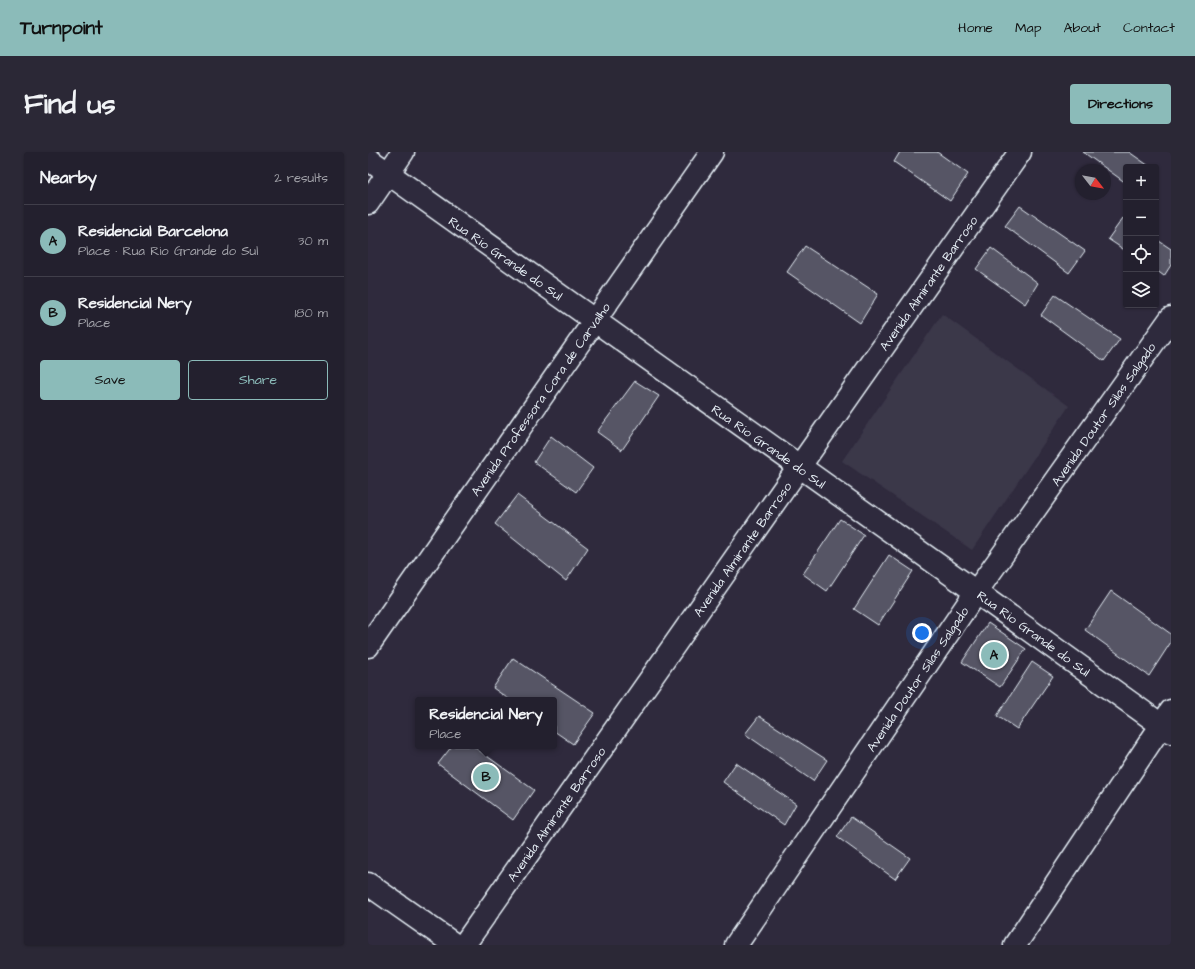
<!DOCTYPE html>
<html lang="en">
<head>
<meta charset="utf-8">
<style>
  :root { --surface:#23202e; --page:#2b2836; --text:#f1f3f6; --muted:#a3a3aa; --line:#403e4a; --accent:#8bbbb9 }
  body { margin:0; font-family:"Architects Daughter",sans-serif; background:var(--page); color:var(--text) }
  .controls { position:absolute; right:12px; top:12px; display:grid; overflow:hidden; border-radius:4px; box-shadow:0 1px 3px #0004 }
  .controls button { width:36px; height:36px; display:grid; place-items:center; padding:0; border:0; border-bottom:1px solid var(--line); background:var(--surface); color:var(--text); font:20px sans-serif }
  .compass { position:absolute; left:707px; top:12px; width:36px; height:36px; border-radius:50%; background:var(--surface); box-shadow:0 1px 3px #0004; rotate:121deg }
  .you { position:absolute; left:554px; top:481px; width:14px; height:14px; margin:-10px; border:3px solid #fff; border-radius:50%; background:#1a73e8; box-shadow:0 0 0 6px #1a73e833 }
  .badge { display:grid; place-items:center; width:26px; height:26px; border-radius:50%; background:var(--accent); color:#111; font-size:13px; font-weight:700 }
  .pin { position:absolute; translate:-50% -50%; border:2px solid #fff; box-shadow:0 1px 4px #0006 }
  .popup { position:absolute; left:47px; top:545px; width:142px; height:52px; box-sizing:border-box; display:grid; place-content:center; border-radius:4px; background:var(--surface); filter:drop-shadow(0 1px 3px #0005); font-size:13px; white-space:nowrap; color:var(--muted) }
  .popup b { font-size:15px; color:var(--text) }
  .popup::after { content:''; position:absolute; left:50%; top:100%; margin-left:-8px; border:8px solid transparent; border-top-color:var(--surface) }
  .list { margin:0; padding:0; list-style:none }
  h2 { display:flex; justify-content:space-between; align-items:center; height:52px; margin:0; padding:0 16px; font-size:17px }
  h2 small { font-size:13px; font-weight:400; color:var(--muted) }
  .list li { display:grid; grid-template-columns:26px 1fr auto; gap:12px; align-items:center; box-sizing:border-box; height:72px; padding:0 16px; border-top:1px solid var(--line) }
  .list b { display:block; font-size:15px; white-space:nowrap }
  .list p { margin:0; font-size:13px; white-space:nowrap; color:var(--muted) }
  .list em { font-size:13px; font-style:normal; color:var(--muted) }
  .actions { display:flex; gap:8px; padding:12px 16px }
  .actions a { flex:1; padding:9px 0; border:1px solid var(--accent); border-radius:4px; text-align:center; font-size:14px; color:var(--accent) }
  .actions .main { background:var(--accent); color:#111 }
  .icon { flex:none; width:22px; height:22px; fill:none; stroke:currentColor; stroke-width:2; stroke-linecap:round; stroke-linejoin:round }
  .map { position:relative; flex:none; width:803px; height:793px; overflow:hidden; border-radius:4px }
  header { display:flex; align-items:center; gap:24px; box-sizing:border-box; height:56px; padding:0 20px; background:var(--accent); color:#111 }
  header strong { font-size:19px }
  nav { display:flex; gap:22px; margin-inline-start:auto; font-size:14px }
  .intro { display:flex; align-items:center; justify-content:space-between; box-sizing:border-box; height:96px; padding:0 24px }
  h1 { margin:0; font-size:28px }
  .button { padding:10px 18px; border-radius:4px; background:var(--accent); color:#111; font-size:14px; font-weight:700 }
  main { display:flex; gap:24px; padding:0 24px }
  aside { flex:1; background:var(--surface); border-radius:4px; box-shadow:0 1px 3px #0004 }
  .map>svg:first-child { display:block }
  .built { fill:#3b3749 }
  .building { fill:#575565; stroke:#e8f1f8 }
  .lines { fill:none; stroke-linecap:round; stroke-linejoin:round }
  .minor-casing { stroke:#e8f1f8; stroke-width:25 }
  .major-casing { stroke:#e8f1f8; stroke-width:25 }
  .minor { stroke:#2f2a3d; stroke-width:22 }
  .major { stroke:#2f2a3d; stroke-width:22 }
  .labels { text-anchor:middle; stroke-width:3.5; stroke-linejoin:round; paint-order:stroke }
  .street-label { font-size:13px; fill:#e8f1f8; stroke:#2f2a3d }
</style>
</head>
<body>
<header>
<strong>Turnpoint</strong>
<nav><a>Home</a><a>Map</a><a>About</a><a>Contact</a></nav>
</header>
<div class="intro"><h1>Find us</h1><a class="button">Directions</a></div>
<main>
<aside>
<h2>Nearby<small>2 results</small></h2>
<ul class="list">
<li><span class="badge">A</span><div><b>Residencial Barcelona</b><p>Place · Rua Rio Grande do Sul</p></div><em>30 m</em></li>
<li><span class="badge">B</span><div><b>Residencial Nery</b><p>Place</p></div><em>180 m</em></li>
</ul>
<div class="actions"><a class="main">Save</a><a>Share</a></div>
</aside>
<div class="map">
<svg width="803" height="793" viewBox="0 0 803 793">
  <rect width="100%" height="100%" fill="#2f2a3d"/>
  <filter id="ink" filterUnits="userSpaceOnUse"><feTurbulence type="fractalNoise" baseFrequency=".025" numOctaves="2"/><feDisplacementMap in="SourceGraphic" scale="8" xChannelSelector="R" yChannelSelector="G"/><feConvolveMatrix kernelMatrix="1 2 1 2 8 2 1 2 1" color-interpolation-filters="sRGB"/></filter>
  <g filter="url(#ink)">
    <path class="built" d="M574 162 701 254 604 398 474 309Z"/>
    <path class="building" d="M532 0H569L600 22 582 49 526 10Z
      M715 0H761L781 14 780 15H758V31Z
      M652 54 717 99 701 121 637 74Z
      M755 66 758 68V99L740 87Z
      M788 87 803 97V113L796 124 788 118Z
      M437 94 510 142 492 171 419 120Z
      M623 96 670 131 657 152 608 117Z
      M687 143 752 187 736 209 673 163Z
      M267 229 291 244 254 298 229 280Z
      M183 284 225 316 208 340 166 310Z
      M149 343 220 396 198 429 127 372Z
      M472 367 496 383 459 439 435 422Z
      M521 403 545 419 510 473 486 457Z
      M743 439 803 482V490L781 524 717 478Z
      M620 471 658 497 632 535 594 510Z
      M145 506 227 561 205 592 186 579V548H142L125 536Z
      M664 510 685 524 649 577 629 564Z
      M391 564 459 608 445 629 377 582Z
      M84 594H105L166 638 145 668 70 612Z
      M368 611 428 652 416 673 355 630Z
      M483 665 542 706 527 727 469 685Z"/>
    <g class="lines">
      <g class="minor-casing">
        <path id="minor" d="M0 7 608 440 803 580
          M0 732 87 793
          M96 793 652 0
          M368 793 608 440 803 166
          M647 793 803 559"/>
      </g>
      <g class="major-casing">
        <path id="major" d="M0 51 35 0
          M0 494 344 0"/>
      </g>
      <use href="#minor" class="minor"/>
      <use href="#major" class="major"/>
    </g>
  </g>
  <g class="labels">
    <g class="street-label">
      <text transform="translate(138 106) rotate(35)" y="5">Rua Rio Grande do Sul</text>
      <text transform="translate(560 131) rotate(-55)" y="5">Avenida Almirante Barroso</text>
      <text transform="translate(172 247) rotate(-55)" y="5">Avenida Professora Cora de Carvalho</text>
      <text transform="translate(735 262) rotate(-55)" y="5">Avenida Doutor Silas Salgado</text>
      <text transform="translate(401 294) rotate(35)" y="5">Rua Rio Grande do Sul</text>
      <text transform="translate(374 397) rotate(-55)" y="5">Avenida Almirante Barroso</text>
      <text transform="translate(666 481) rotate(36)" y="5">Rua Rio Grande do Sul</text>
      <text transform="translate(549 527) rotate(-56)" y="5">Avenida Doutor Silas Salgado</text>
      <text transform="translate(188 662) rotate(-55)" y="5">Avenida Almirante Barroso</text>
    </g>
  </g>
</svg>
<div class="controls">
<button>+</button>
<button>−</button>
<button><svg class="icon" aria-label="locate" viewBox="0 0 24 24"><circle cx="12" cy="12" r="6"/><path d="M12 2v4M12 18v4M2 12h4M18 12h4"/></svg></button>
<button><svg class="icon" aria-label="layers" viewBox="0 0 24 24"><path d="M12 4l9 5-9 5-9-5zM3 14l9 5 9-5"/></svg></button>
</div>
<svg class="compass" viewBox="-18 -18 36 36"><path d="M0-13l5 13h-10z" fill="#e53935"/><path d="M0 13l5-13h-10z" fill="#a3a3aa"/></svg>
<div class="you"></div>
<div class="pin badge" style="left:626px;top:503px">A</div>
<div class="pin badge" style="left:118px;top:625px">B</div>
<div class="popup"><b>Residencial Nery</b>Place</div>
</div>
</main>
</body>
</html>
